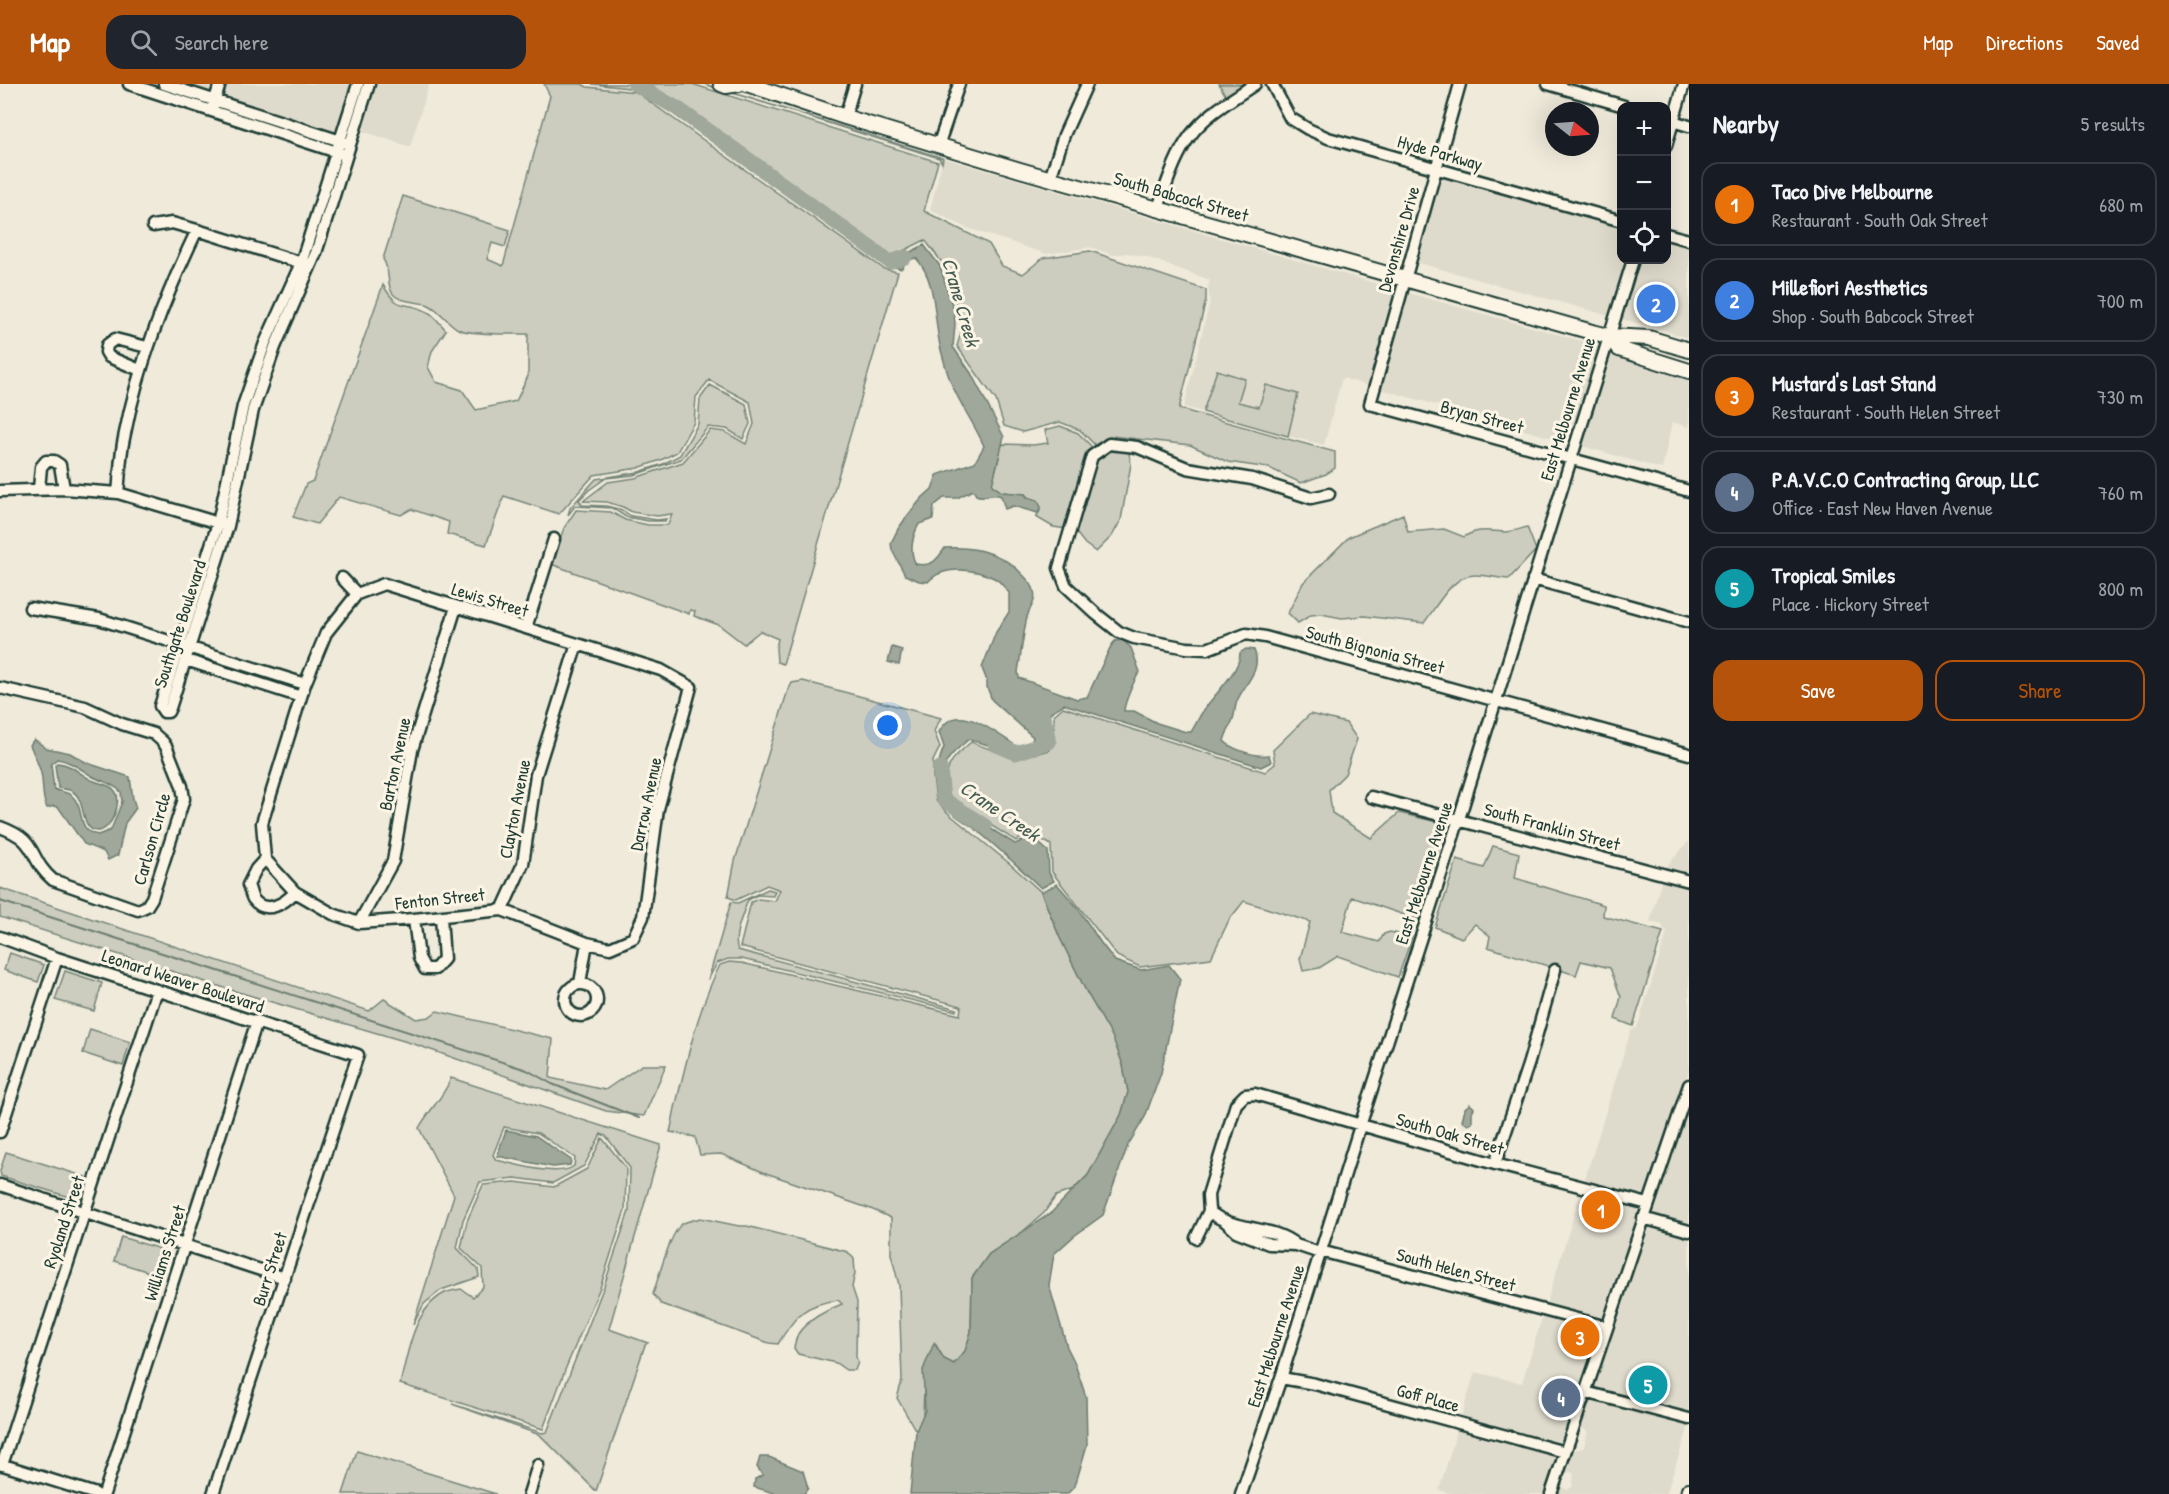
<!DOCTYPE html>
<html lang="en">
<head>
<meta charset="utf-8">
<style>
  :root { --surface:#171b24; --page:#20242c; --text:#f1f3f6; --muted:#9ea1a6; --line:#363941; --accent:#b45309 }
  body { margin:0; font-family:"Patrick Hand",sans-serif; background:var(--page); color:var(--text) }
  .controls { position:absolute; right:18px; top:18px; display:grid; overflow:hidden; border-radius:12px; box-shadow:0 6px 24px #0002 }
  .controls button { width:54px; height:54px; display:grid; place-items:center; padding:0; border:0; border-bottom:2px solid var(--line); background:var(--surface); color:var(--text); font:30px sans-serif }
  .compass { position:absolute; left:1545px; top:18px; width:54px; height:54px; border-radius:50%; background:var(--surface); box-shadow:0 6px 24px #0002; rotate:107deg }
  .you { position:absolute; left:888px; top:642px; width:21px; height:21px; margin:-15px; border:4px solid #fff; border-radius:50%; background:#1a73e8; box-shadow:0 0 0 9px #1a73e833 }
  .badge { display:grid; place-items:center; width:39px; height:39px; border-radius:50%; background:var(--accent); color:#fff; font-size:20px; font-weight:700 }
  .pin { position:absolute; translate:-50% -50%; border:3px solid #fff; box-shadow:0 2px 6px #0006 }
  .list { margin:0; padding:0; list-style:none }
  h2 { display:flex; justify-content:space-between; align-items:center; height:78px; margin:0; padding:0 24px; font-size:26px }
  h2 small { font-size:20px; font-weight:400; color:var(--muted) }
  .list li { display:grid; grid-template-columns:39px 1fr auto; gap:18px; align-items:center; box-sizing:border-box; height:84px; margin:0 12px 12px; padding:0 12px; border:2px solid var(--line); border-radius:18px }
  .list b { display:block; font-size:22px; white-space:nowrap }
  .list p { margin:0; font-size:20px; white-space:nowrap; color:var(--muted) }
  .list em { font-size:20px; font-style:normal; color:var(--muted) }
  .actions { display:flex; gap:12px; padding:18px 24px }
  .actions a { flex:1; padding:14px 0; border:2px solid var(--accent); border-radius:18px; text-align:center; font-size:21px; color:var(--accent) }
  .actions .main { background:var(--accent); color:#fff }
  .icon { flex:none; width:33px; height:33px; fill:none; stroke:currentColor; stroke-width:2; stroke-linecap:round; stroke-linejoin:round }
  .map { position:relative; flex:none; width:1689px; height:1410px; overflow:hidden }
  header { display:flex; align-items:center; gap:36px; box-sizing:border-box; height:84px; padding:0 30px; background:var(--accent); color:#fff }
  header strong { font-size:28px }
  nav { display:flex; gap:33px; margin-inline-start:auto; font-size:21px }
  .search { width:420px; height:54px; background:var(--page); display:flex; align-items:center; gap:15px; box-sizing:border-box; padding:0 21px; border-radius:18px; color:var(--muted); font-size:22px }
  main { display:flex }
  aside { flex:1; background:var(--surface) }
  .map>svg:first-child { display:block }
  .built { fill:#dedbcc }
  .green { fill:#cccdbf; stroke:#76857a; stroke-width:1.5; fill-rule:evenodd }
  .water { fill:#9fa89a; stroke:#6c7d71; stroke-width:1.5; fill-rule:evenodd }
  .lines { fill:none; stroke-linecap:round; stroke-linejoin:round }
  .stream { stroke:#6c7d71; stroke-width:2 }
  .river { stroke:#9fa89a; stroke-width:15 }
  .minor-casing { stroke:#1f3d34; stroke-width:15 }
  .major-casing { stroke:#1f3d34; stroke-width:18 }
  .minor { stroke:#fcf5e5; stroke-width:10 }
  .major { stroke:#fcf5e5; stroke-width:14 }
  .labels { text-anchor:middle; stroke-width:6; stroke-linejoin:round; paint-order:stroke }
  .street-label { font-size:18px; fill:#1f3d34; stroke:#fcf5e5 }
  .water-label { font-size:20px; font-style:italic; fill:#455d53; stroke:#fcf5e5 }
</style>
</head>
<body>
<header>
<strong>Map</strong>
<div class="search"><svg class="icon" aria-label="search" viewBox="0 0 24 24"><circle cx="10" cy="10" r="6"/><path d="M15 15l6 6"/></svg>Search here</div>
<nav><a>Map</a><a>Directions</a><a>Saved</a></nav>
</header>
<main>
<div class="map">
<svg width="1689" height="1410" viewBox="0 0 1689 1410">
  <rect width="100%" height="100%" fill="#efeada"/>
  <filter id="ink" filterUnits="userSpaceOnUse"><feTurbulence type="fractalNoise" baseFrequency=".0167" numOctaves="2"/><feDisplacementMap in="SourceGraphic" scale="12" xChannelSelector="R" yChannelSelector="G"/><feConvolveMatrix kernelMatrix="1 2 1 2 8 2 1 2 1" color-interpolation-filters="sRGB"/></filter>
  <g filter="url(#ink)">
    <path class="built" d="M149 0H429L410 63 345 41 339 61Z
      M943 74 1426 214 1600 262 1570 359 1342 294 1324 361 1288 352 1298 310 1259 324 1238 318 1245 295 1217 286 1203 328 1184 323 1210 217 1208 203 1210 196 1147 173 1127 169 1113 171 1090 163 1047 170 967 144 930 126Z
      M1439 81 1621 134 1622 176H1627L1610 232 1415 178Z
      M1667 147 1689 153V254L1619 234 1638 176H1666Z
      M1609 264 1689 291V343L1672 338 1662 385 1579 361Z
      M1689 757V986L1546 1410H1453L1439 1406 1475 1288 1522 1299 1631 946 1637 944 1667 849 1663 844V841L1650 838 1665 784Z
      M1689 1016V1342L1666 1410H1557L1559 1402 1567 1406 1572 1403 1574 1390 1570 1388 1563 1389 1571 1366 1581 1365 1584 1363 1588 1347 1584 1345H1578Z"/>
    <path class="green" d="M544 0H582L587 3 636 8 884 185 898 188 783 580 777 578 776 564 778 555 760 547 744 560 719 541 694 532 695 527 690 526 689 530 551 480 564 444 576 426 611 428 625 436 648 441H668L672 430 657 432 632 428 623 423 607 418 583 417 608 398 635 394 683 378 710 346 725 348 746 360 754 340 750 318 709 296 696 313 694 338 677 368 661 376 638 384 594 391 559 430 504 412 486 461 447 450 449 438 411 425 401 431 339 413 317 440 293 433 306 400 313 397 383 201C400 230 405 215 428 228 435 232 440 240 446 246L432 267 428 283 436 298 462 306 476 326 516 317 528 292V250C513 250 469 251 458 245 447 239 441 227 429 221 419 217 401 219 393 210 386 202 391 187 383 175L403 112 510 146 505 163 492 159 487 175 503 182 550 12Z
      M592 0H635L686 30 887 175 884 180 638 5Z
      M641 0H692L938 78 924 127 989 160 1002 182 1023 190 1043 174 1090 167 1206 206V216L1179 325 1335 368V384L1326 390 1301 399 1269 384 1228 378 1190 361 1112 352 1095 361 1080 346 1060 338 1023 348 1004 342 996 316 957 262 963 242 944 181 925 156 893 172 887 171 688 27Z
      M704 0 943 74 942 79 939 74Z
      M1219 0H1248L1227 14Z
      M1217 286 1245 295 1238 318 1259 323 1266 301 1298 310 1288 352 1203 328Z
      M710 301 746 320 750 340 743 355 727 345 708 343 681 375 634 391 606 394 589 406 579 416 582 421 606 422 622 426 631 432 657 436 666 435 665 437H648L626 433 612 424 575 422 568 431 570 424 596 395 639 388 663 380 680 371 698 340 700 315Z
      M1060 342 1078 349 1094 365 1127 358 1131 380 1121 436 1112 452 1096 468 1085 460 1074 446 1053 443 1036 433 1040 427 1025 410 1002 408 992 401C993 388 1001 377 1000 362L1004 360 1033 361 1048 359 1045 346Z
      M1403 430 1408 448 1444 445 1464 453C1479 443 1491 448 1507 448 1514 447 1520 445 1527 443L1536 466 1509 495C1498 494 1486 491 1475 491 1452 491 1437 522 1424 539L1364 532 1342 534 1321 530 1311 531 1298 539 1288 529 1303 499 1349 453Z
      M803 597 941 634 934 647 940 663 933 677V693L936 717 949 730 1009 779 1041 808 1060 854 1087 909 1113 952 1123 981 1128 1008 1121 1031 1088 1091 1073 1106 1056 1112 1044 1129 1020 1150 989 1170 972 1194 971 1248 965 1267 954 1280 944 1275 935 1259 924 1307 922 1348 916 1347 897 1314 902 1297 899 1201 891 1170V1134L871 1125 763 1088 721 1070 700 1071 695 1053 670 1048C673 1037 674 1026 677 1016 688 971 699 922 720 881L729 878 742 879 960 931 961 922 740 863 751 818 758 815 775 817 780 806 767 801 736 816 728 813 735 777 787 609 792 599Z
      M1063 623 1265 688 1275 680 1273 666 1310 630 1346 639 1357 655 1345 690 1329 706 1332 729 1371 754 1399 729 1450 741 1422 837 1352 813 1342 848 1379 858 1384 850 1390 848 1412 853 1398 893 1338 872 1319 884 1303 887 1300 875 1310 838 1244 817 1229 836 1211 874 1140 883 1117 872 1052 788 1051 761 1032 749 1016 757 947 714C945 682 947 679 971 658 1003 670 1015 677 1050 666L1054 644V631Z
      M1493 762 1519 769 1515 794 1604 821 1603 832 1663 848 1633 942 1615 935 1621 913 1610 884 1581 877 1576 891 1488 863 1490 852 1475 840 1462 854 1435 843 1457 776 1484 784Z
      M0 804 369 927 384 915 416 935 429 933 437 927 553 955 550 994 605 1006 642 981H666L644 1032 606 1027 414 960 228 905 0 833Z
      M768 805 775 807 773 812 757 811 748 816C743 830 732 853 738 866L957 925 956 927 742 875H728L717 879 708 896 731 818 738 819Z
      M10 869 44 881 38 898 4 886Z
      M65 887 102 899 94 927 55 916Z
      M90 945 130 958 123 982 83 969Z
      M451 994 661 1061 609 1245 648 1259 645 1261 596 1407 540 1351 452 1320 542 1349 547 1348 604 1202 629 1127 630 1084 606 1052 601 1050 584 1082 553 1099 515 1094 480 1098 463 1136 457 1164 478 1185 479 1193 441 1206 424 1220 413 1241 454 1111 419 1044C429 1026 444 1013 451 994ZM504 1043 538 1049 575 1074 574 1082C559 1094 515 1080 496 1076L493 1071Z
      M602 1054 626 1084 625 1126 601 1201 565 1286 543 1345 400 1300C408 1269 413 1227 443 1210 448 1207 456 1206 461 1205L473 1213 483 1203 482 1184 461 1164 467 1137 483 1101 515 1098 554 1103 587 1085Z
      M6 1068 86 1093 79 1116 1 1092 0 1087Z
      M700 1134 739 1142H747L848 1168 854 1175 855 1189 852 1203 857 1218 856 1273 858 1278 855 1286H846L836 1279 798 1270 794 1264C795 1259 796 1254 798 1250 806 1237 828 1225 842 1220L838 1216C804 1220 795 1232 778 1260L769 1259 661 1220 653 1210C658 1196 670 1148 682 1140 687 1137 695 1136 700 1134Z
      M121 1153 170 1168 162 1192 114 1177Z
      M357 1367 496 1410H343Z"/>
    <path class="water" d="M924 161 940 182 954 227 955 240 953 263 971 289 1004 353 992 401 1002 408 1025 410 1027 413 1037 416 1041 423 1038 429 1013 422 1005 425 1001 412C993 408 984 415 976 411L973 406 957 414H944L934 422 933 435 919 440C912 452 909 469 916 480 932 483 937 476 945 464 975 462 1004 469 1024 492 1028 496 1033 501 1034 507 1037 518 1029 524 1027 533 1023 551 1021 570 1018 588L1019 594 1077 615 1087 613 1111 562 1115 557 1123 556 1131 564 1140 588C1135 593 1124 620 1124 627H1134L1157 639 1186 648H1191C1196 640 1200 631 1205 624 1215 610 1240 587 1240 569L1246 565 1254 566C1263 586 1244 600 1237 617 1235 622 1235 629 1233 635 1230 643 1226 649 1224 657 1233 666 1256 673 1269 671L1271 678 1261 683 1064 620 1051 628 1046 635 1049 646 1046 663 1029 669 1010 668 969 655C944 676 939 682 943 715L1015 760 1032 753 1048 767 1049 789 1054 797 1041 804C1019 783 997 763 974 744 963 736 949 729 941 718 932 704 938 677 944 663L939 648C958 612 1000 654 1023 666L1030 664 1033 653 992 616 987 603V597L982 584 996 548 1009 528V509C1005 504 1001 498 996 495 977 485 943 480 928 498L919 497 905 491 892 466 891 459 898 445 908 431 922 414 932 405 937 391 975 378 984 362C975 341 961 322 952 301 947 290 944 277 941 266 933 236 938 198 916 174L908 176 901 185 884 180 887 175 895 176Z
      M892 563 902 566 899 581 888 578Z
      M34 655 46 664 70 669 87 679 130 693 133 715 136 724 125 739 118 771 108 776 104 768 84 760 59 724 54 722 47 724C41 713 44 701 41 689 38 678 34 671 30 661ZM57 675C71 677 80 685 92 692 102 698 112 698 121 708L122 718 111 746 98 751C75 747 86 724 72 712 67 707 59 708 54 705L51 680Z
      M57 679C73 680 81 692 94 697 101 700 110 700 115 707 123 717 111 748 97 747 79 745 87 715 72 707 68 705 63 705 58 704L55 681Z
      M1057 800 1077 823 1101 859 1115 877 1141 886 1169 881 1180 895 1161 989 1145 1033 1128 1061 1103 1131 1074 1152 1054 1170 1049 1201 1067 1263 1074 1277 1086 1313 1087 1361 1075 1402 1067 1410H910L916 1347 925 1326 923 1286 934 1259 944 1275 954 1280 965 1267 971 1248 972 1194 989 1170 1051 1129 1088 1091 1121 1031 1128 1008 1123 981 1112 952 1087 909 1060 854 1041 808Z
      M1470 1020 1474 1024 1472 1028V1039L1468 1041 1462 1037 1465 1024Z
      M506 1046 536 1052 571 1076 570 1081 553 1083 497 1072Z
      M760 1373H769L803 1387 808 1404 804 1410H777L754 1403 755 1395 763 1391 757 1383Z"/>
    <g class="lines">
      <path class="stream" d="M0 817 527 986 552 1000 639 1034"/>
      <path class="river" d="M635 0 680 26 890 178 905 173
        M995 660 1016 669 1049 658 1044 634
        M940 684 943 715 985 742"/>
      <g class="minor-casing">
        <path id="minor" d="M129 0 343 70
          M164 0 347 59
          M358 0 301 179 265 259 243 322 218 439 160 622 164 628H168L170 624 228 442 253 326 275 263 316 169 369 0
          M1272 0 1290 34 1308 45 1328 54 1622 137
          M1460 0 1370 320 1689 407
          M1548 0 1624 22
          M213 22 220 0
          M845 33 855 0
          M1666 35 1689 42
          M938 62 959 0
          M1666 62 1684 0
          M1050 95 1064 51 1087 0
          M1158 124C1167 100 1174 74 1190 52 1206 30 1233 15 1255 0
          M153 142 172 139 197 146 308 181
          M1666 150 1689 156
          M140 286 109 273 106 268 107 261 115 255 147 263
          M39 405 41 383 46 377H54L60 381 64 405
          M0 407 64 405 118 409 225 441
          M118 409C120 391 120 372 124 354 138 281 165 213 197 146
          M1329 410 1311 414 1252 395 1187 384 1137 363 1109 360 1092 372 1059 484 1066 502 1095 529 1119 548 1134 554 1187 564 1207 565 1246 550 1265 553 1689 670
          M342 494 357 510
          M1533 495 1689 538
          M384 500 661 586 691 603 658 725 643 833 633 854 610 864 587 859 502 826 414 835 359 839 333 830 295 808 265 775 262 739 305 600 326 549 357 510Z
          M30 524 99 535 305 600
          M526 544 554 455
          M185 572 186 576 301 613
          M0 604 85 623 122 640 154 650 163 658 167 664 182 702 184 715 152 814 147 822 138 826 53 796C27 774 40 757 0 743
          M1371 713 1689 797
          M265 775 256 785 248 801C250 805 251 812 253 815 266 832 285 819 295 808
          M502 826 523 780 536 691 577 560
          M414 835 419 874 425 885H435L444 875 441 833
          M359 839 393 777 412 666 456 523
          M0 853 57 874 358 971 213 1410
          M580 899 587 859
          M565 916a16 16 0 1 1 32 0a16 16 0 1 1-32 0Z
          M0 1048 57 874
          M1495 1080 1529 978 1555 886
          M0 1101 285 1194
          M1209 1127C1232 1148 1272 1140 1296 1161
          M1643 1134 1689 1147
          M1225 1137 1236 1147 1269 1160 1296 1161 1320 1169H1328L1607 1243
          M1196 1154 1209 1127 1208 1111 1236 1020 1245 1011 1255 1010 1495 1080 1648 1120
          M1281 1294 1315 1300 1565 1368
          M1585 1308 1689 1335
          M0 1380 96 1410
          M2 1381 157 906
          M104 1410 257 937
          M529 1410 538 1381
          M1241 1410 1281 1294 1360 1042 1459 735 1633 176
          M1551 1410 1689 1001"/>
      </g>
      <g class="major-casing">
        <path id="major" d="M721 0 726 2 739 0
          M747 0 845 33 1020 86 1592 248 1608 252 1649 254 1689 266
          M1608 252 1619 265 1689 287
          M1688 1410 1689 1406"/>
      </g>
      <use href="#minor" class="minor"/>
      <use href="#major" class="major"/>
    </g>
  </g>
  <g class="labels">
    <g class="street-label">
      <text transform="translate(1440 69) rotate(16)" y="6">Hyde Parkway</text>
      <text transform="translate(1181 113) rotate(16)" y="6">South Babcock Street</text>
      <text transform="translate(1399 155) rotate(-74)" y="6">Devonshire Drive</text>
      <text transform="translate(1568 325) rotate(-73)" y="6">East Melbourne Avenue</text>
      <text transform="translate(1482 333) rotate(15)" y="6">Bryan Street</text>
      <text transform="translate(490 516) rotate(17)" y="6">Lewis Street</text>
      <text transform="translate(180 540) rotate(-72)" y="6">Southgate Boulevard</text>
      <text transform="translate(1375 566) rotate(15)" y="6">South Bignonia Street</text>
      <text transform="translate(395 680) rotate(-78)" y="6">Barton Avenue</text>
      <text transform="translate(646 720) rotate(-78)" y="6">Darrow Avenue</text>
      <text transform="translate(515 725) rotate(-79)" y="6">Clayton Avenue</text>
      <text transform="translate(1552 743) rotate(15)" y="6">South Franklin Street</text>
      <text transform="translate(152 755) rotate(-74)" y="6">Carlson Circle</text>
      <text transform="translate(1424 789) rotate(-72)" y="6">East Melbourne Avenue</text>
      <text transform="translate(440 815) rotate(-6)" y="6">Fenton Street</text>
      <text transform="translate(183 897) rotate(18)" y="6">Leonard Weaver Boulevard</text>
      <text transform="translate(1450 1050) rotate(16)" y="6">South Oak Street</text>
      <text transform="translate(64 1138) rotate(-72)" y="6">Ryoland Street</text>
      <text transform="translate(165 1169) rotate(-72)" y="6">Williams Street</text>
      <text transform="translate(270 1185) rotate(-72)" y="6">Burr Street</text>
      <text transform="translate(1456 1186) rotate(15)" y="6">South Helen Street</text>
      <text transform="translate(1276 1252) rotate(-72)" y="6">East Melbourne Avenue</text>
      <text transform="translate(1428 1314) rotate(15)" y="6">Goff Place</text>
    </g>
    <g class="water-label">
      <text transform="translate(961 218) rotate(74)" y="7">Crane Creek</text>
      <text transform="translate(1000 727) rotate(34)" y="7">Crane Creek</text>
    </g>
  </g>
</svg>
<div class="controls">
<button>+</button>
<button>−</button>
<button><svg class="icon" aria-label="locate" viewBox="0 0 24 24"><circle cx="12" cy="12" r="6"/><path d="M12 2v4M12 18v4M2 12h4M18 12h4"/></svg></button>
</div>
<svg class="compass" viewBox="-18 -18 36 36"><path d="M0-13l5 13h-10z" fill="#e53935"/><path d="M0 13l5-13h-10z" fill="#9ea1a6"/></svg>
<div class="you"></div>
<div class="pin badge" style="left:1601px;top:1126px;background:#e8710a">1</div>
<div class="pin badge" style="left:1656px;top:220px;background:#3f7fe0">2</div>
<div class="pin badge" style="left:1580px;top:1253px;background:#e8710a">3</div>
<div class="pin badge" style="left:1561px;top:1314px;background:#5c6f8a">4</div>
<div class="pin badge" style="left:1648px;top:1301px;background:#0f9aa8">5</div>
</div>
<aside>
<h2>Nearby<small>5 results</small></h2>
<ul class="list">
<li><span class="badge" style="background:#e8710a">1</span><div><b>Taco Dive Melbourne</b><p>Restaurant · South Oak Street</p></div><em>680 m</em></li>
<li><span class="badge" style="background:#3f7fe0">2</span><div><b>Millefiori Aesthetics</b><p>Shop · South Babcock Street</p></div><em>700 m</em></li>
<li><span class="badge" style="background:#e8710a">3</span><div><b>Mustard's Last Stand</b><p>Restaurant · South Helen Street</p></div><em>730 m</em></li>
<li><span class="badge" style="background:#5c6f8a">4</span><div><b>P.A.V.C.O Contracting Group, LLC</b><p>Office · East New Haven Avenue</p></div><em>760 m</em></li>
<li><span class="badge" style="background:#0f9aa8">5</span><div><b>Tropical Smiles</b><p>Place · Hickory Street</p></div><em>800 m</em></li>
</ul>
<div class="actions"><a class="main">Save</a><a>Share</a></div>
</aside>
</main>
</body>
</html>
